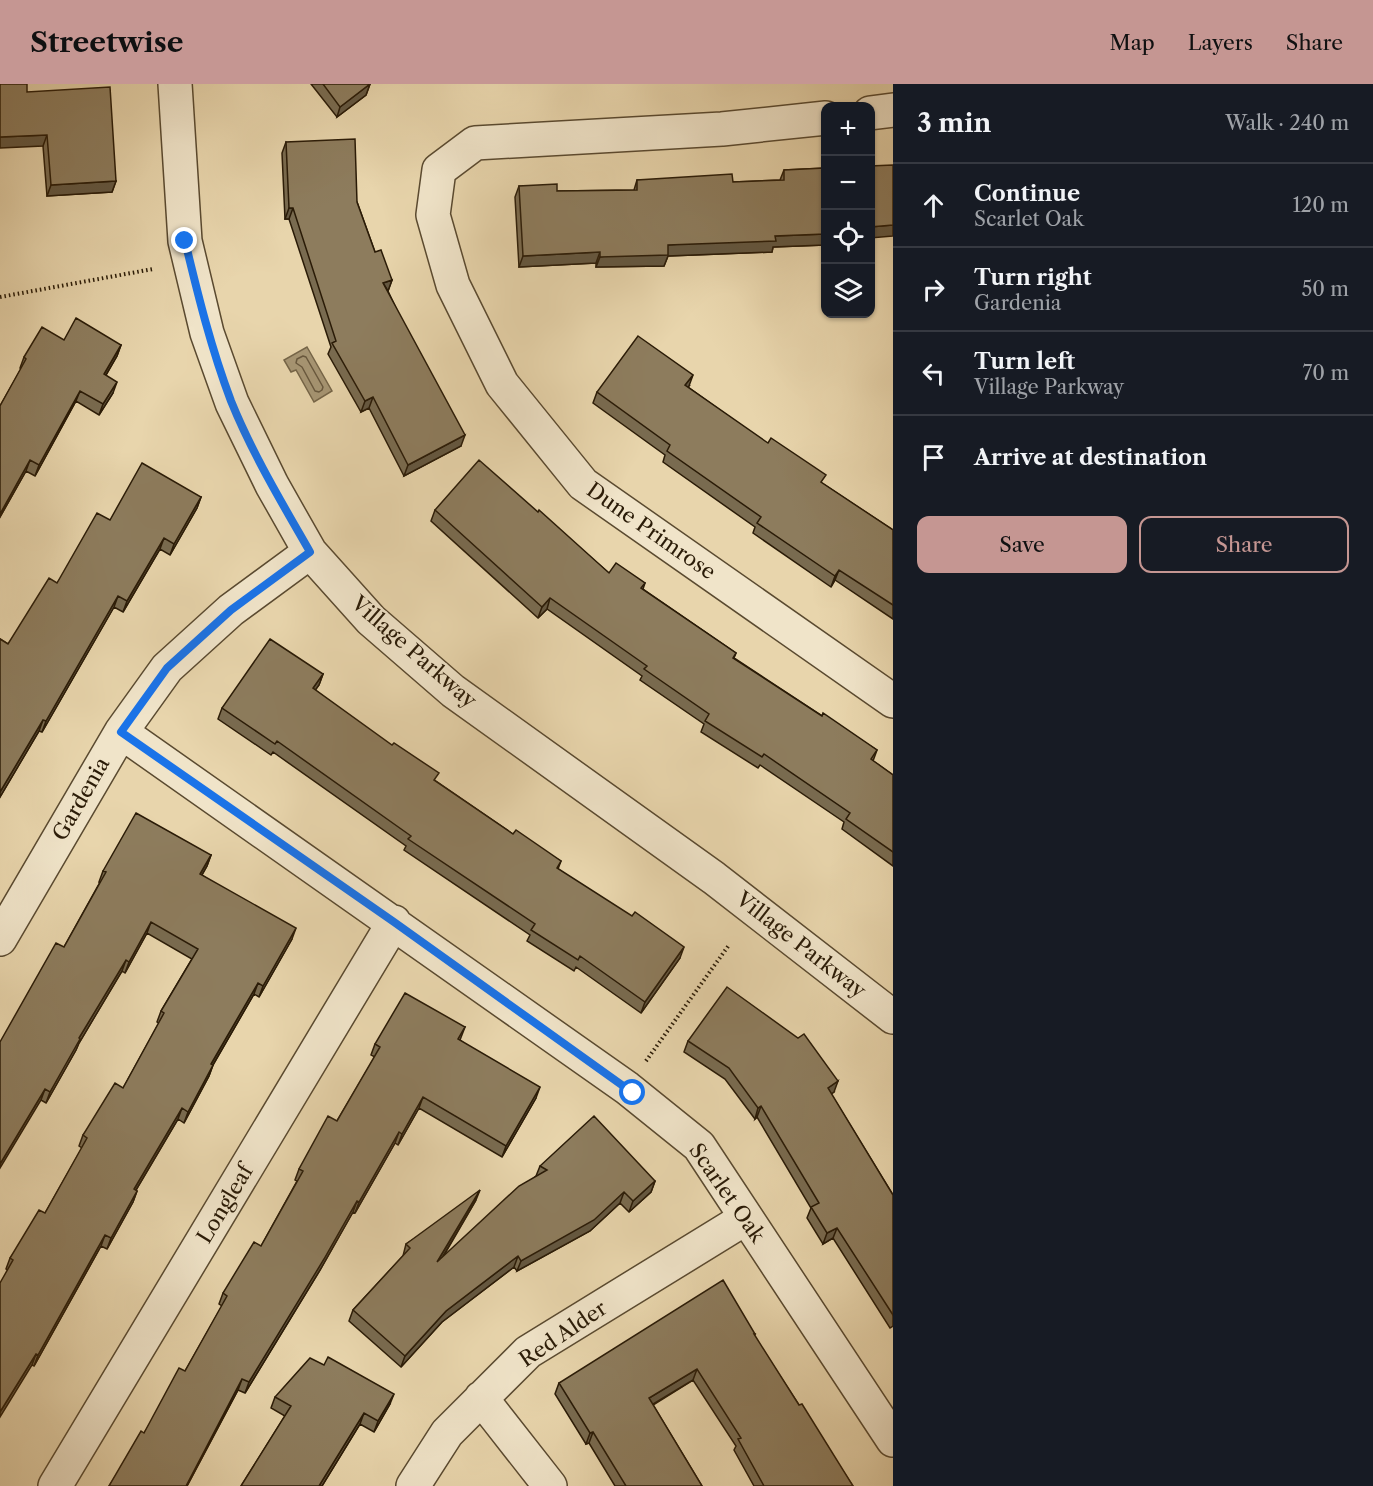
<!DOCTYPE html>
<html lang="en">
<head>
<meta charset="utf-8">
<style>
  :root { --surface:#171b24; --page:#242831; --text:#f1f3f6; --muted:#9ea1a6; --line:#363941; --accent:#c59692 }
  body { margin:0; font-family:"Libre Caslon Text",serif; background:var(--page); color:var(--text) }
  .controls { position:absolute; right:18px; top:18px; display:grid; overflow:hidden; border-radius:12px; box-shadow:0 2px 4px #0004 }
  .controls button { width:54px; height:54px; display:grid; place-items:center; padding:0; border:0; border-bottom:2px solid var(--line); background:var(--surface); color:var(--text); font:30px sans-serif }
  .stop { position:absolute; width:18px; height:18px; margin:-14px; border:4px solid #1a73e8; border-radius:50%; background:#fff }
  .stop.end { background:#1a73e8; border-color:#fff; box-shadow:0 2px 6px #0008 }
  .list { margin:0; padding:0; list-style:none }
  h2 { display:flex; justify-content:space-between; align-items:center; height:78px; margin:0; padding:0 24px; font-size:26px }
  h2 small { font-size:20px; font-weight:400; color:var(--muted) }
  .list li { display:grid; grid-template-columns:39px 1fr auto; gap:18px; align-items:center; box-sizing:border-box; height:84px; padding:0 24px; border-top:2px solid var(--line) }
  .list b { display:block; font-size:22px; white-space:nowrap }
  .list p { margin:0; font-size:20px; white-space:nowrap; color:var(--muted) }
  .list em { font-size:20px; font-style:normal; color:var(--muted) }
  .actions { display:flex; gap:12px; padding:18px 24px }
  .actions a { flex:1; padding:14px 0; border:2px solid var(--accent); border-radius:12px; text-align:center; font-size:21px; color:var(--accent) }
  .actions .main { background:var(--accent); color:#111 }
  .icon { flex:none; width:33px; height:33px; fill:none; stroke:currentColor; stroke-width:2; stroke-linecap:round; stroke-linejoin:round }
  .map { position:relative; flex:none; width:893px; height:1402px; overflow:hidden }
  header { display:flex; align-items:center; gap:36px; box-sizing:border-box; height:84px; padding:0 30px; background:var(--accent); color:#111 }
  header strong { font-size:28px }
  nav { display:flex; gap:33px; margin-inline-start:auto; font-size:21px }
  main { display:flex }
  aside { flex:1; background:var(--surface) }
  .map>svg:first-child { display:block }
  .water { fill:#a79674; stroke:#756548; stroke-width:1.5 }
  .lines { fill:none; stroke-linecap:round; stroke-linejoin:round }
  .shore { stroke:#68583e; stroke-width:1.5 }
  .minor-casing { stroke:#5a4a30; stroke-width:36 }
  .path { stroke:#2a1b07; stroke-width:4; stroke-dasharray:1.5 3; stroke-linecap:butt }
  .minor { stroke:#f0e4c9; stroke-width:33 }
  .wall { fill:#796b50; stroke:#2a1b07; stroke-width:1.5 }
  .shaded-wall { fill:#635741; stroke:#2a1b07; stroke-width:1.5 }
  .building { fill:#8d7c5d; stroke:#2a1b07; stroke-width:1.5 }
  .route { stroke:#1a73e8; stroke-width:8 }
  .labels { text-anchor:middle; stroke-width:4.5; stroke-linejoin:round; paint-order:stroke }
  .street-label { font-size:21px; fill:#2a1b07; stroke:#f0e4c9 }
</style>
</head>
<body>
<header>
<strong>Streetwise</strong>
<nav><a>Map</a><a>Layers</a><a>Share</a></nav>
</header>
<main>
<div class="map">
<svg width="893" height="1402" viewBox="0 0 893 1402">
  <rect width="100%" height="100%" fill="#e8d5ac"/>
  <filter id="stains"><feTurbulence type="fractalNoise" baseFrequency=".00333" numOctaves="4"/><feColorMatrix values="0 0 0 0 .2 0 0 0 0 .09 0 0 0 0 .02 0 0 0 .5 -.17"/></filter>
  <radialGradient id="worn" r=".72"><stop offset=".6" stop-color="#630" stop-opacity="0"/><stop offset="1" stop-color="#630" stop-opacity=".3"/></radialGradient>
  <path class="water" d="M307 263 332 307 314 318 296 286 291 288 284 276Z"/>
  <g class="lines">
    <path class="shore" d="M303 272 306 273 323 303 322 306 319 308 315 307 302 283 296 279 297 275Z"/>
    <g class="minor-casing">
      <path id="minor" d="M175 0 185 157 207 249 232 319 272 401 310 468 371 536 453 607 714 794 893 933
        M870 29 893 26
        M826 34 722 45 475 59 439 86 433 131 453 201 502 300 583 400 893 617
        M121 648 627 1004 699 1062 893 1356
        M0 855 121 648 167 584 231 526 310 468
        M481 1314 550 1402
        M55 1402 394 838
        M413 1402 447 1349 528 1268 746 1134"/>
    </g>
    <path class="path" d="M0 213 153 185
      M646 977 729 861"/>
    <use href="#minor" class="minor"/>
  </g>
  <path class="wall" d="M311 0H370L366 11 337 33Z
    M27 8 116 97 112 108 47 112 43 62Z
    M286 58 357 118 375 168 392 196 388 207 461 362 404 392 369 324 361 328 328 270 331 263 289 135H285L282 69Z
    M825 84V161L773 163 772 168 668 172 664 182 596 183V179L519 183 515 113 519 102 557 107 634 106 637 96 733 98 780 96 784 86Z
    M64 256 121 261 117 272 106 291 113 309 99 331 76 317 35 392 26 387 0 433V322L21 285 20 284 24 273Z
    M689 302 688 303 823 400 893 446V535L835 496 831 503 753 449 755 443 663 378 665 371 593 319 597 308Z
    M201 413 197 424 170 471 160 465 123 528 114 523 42 648 39 647 0 713V555L8 560 57 499 110 436Z
    M435 426 538 428 609 489 645 499 643 505 736 569 734 574 822 632 877 666 873 677 893 691V782L842 745 844 738 760 681 758 684 701 648 704 640 640 596 642 592 547 525 538 534 431 437Z
    M323 590 319 601 315 606 436 697 513 750 561 777 558 785 680 874 641 929 576 883 574 887 527 857 530 851 404 766 406 762 273 668 271 671 218 635 222 624Z
    M211 771 207 782 202 791 292 855 259 913 254 910 213 981 209 992 184 1039 178 1035 136 1106 137 1107 133 1118 107 1165 101 1162 34 1282 32 1281 8 1186 6 1185 10 1174 45 1129 82 1064 79 1062 83 1051 123 1004 159 939 157 938 161 927 192 875 147 849 125 889 122 887 79 959 76 966 46 1019 41 1016 64 863 100 798H99L103 787Z
    M465 943 460 956 536 1014 502 1073 419 1024 398 1061 395 1059 355 1129 353 1128 320 1186 245 1309 238 1306 187 1402H109L185 1287 222 1222 219 1220 223 1209 261 1162 297 1097 295 1096 299 1085 337 1037 375 973 371 971 375 960Z
    M688 957 834 1008 831 1010 893 1111V1242L890 1244 833 1154 823 1160 807 1134 811 1124 757 1033 755 1035 725 995 684 968Z
    M540 1082 655 1097 651 1108 629 1128 620 1119 590 1147 517 1187 514 1183 442 1238 401 1283 349 1237 353 1226 403 1172 406 1160 476 1116 443 1173 536 1092Z
    M755 1250 754 1252 799 1321 853 1402H754L734 1366 736 1362 693 1296 653 1321 702 1402H615L589 1359 586 1360 555 1310 559 1299Z
    M275 1313 390 1320 374 1348 360 1340 322 1402H241L285 1332 271 1324Z"/>
  <path class="shaded-wall" d="M370 0 366 11 337 33 340 23Z
    M47 51 43 62 0 64V53Z
    M116 97 112 108 47 112 51 101Z
    M289 124H293L289 135H285Z
    M893 141V152L870 154V143Z
    M825 150V161L773 163 772 168 668 172 664 182 596 183 600 173 668 161 775 152Z
    M600 168 596 179 519 183 523 172Z
    M392 196 388 207 383 199Z
    M121 261 117 272 100 301 104 290Z
    M693 291 689 302 681 312 685 301Z
    M117 298 113 309 99 331 103 320Z
    M80 307 76 317 35 392 39 381Z
    M373 313 369 324 361 328 365 317Z
    M465 351 461 362 404 392 408 381Z
    M30 376 26 387 0 433V430Z
    M201 413 197 424 170 471 174 460Z
    M164 454 160 465 123 528 127 517Z
    M839 486 835 496 831 503 835 492Z
    M118 512 114 523 42 648 46 637Z
    M550 514 547 525 538 534 542 523Z
    M323 590 319 601 309 615 313 604Z
    M43 636 39 647 0 713V708Z
    M211 771 207 782 196 801 200 790Z
    M151 838 147 849 125 889 129 878Z
    M296 844 292 855 259 913 263 902Z
    M684 863 680 874 641 929 645 918Z
    M126 876 122 887 79 959 76 966 46 1019 50 1008 79 954Z
    M258 899 254 910 207 991 211 980Z
    M213 981 209 992 184 1039 188 1028Z
    M838 997 834 1008 824 1015 828 1004Z
    M540 1003 536 1014 502 1073 506 1062Z
    M45 1005 41 1016 0 1084V1080Z
    M423 1013 419 1024 398 1061 402 1050Z
    M761 1022 757 1033 755 1035 758 1024Z
    M182 1024 178 1035 130 1116 134 1105Z
    M399 1048 395 1059 355 1129 359 1118Z
    M655 1097 651 1108 629 1128 633 1117Z
    M480 1106 476 1116 433 1189 437 1178Z
    M137 1107 133 1118 107 1165 111 1154Z
    M624 1108 620 1119 590 1147 517 1187 521 1177Z
    M357 1117 353 1128 320 1186 245 1309 249 1298Z
    M837 1144 833 1154 823 1160 827 1149Z
    M105 1151 101 1162 34 1282 38 1271Z
    M518 1172 514 1183 442 1238 401 1283 405 1272 446 1227Z
    M36 1270 32 1281 0 1333V1328Z
    M697 1285 693 1296 645 1325 649 1314Z
    M242 1295 238 1306 187 1402H186Z
    M394 1310 390 1320 374 1348 378 1337Z
    M364 1329 360 1340 322 1402H319Z
    M593 1348 589 1359 586 1360 590 1349Z"/>
  <path class="building" d="M0 0H27V8L110 3 116 97 51 101 47 51 0 53Z
    M323 0H370L340 23Z
    M355 55 357 118 375 168 381 166 392 196 383 199 465 351 408 381 373 313 365 317 332 259 336 257 293 124H289L286 58Z
    M893 81V141L870 143V82Z
    M825 84V150L775 152 776 157 668 161V171L600 173V168L523 172 519 102 557 100V107L637 106V96L732 90 733 98 784 96V86Z
    M76 234 121 261 104 290 117 298 103 320 80 307 39 381 30 376 0 430V322L26 275 24 273 42 243 64 256Z
    M638 252 693 291 685 301 768 359 771 354 826 391 821 398 893 446V521L839 486 835 492 757 439 761 433 667 367 670 361 597 308Z
    M479 376 538 428 539 426 609 489 616 479 645 499 641 504 736 569 733 574 822 632 823 629 877 666 871 675 893 691V768L846 735 850 729 764 670 762 673 705 637 709 630 644 585 647 582 550 514 542 523 435 426Z
    M142 379 201 413 174 460 164 454 127 517 118 512 46 637 43 636 0 708V555L8 560 49 494 57 499 97 429 110 436Z
    M270 555 323 590 313 604 392 661 394 659 439 689 434 696 513 750 516 746 561 777 557 784 632 832 635 828 684 863 645 918 580 872 578 876 531 846 535 840 408 755 411 752 277 657 275 660 222 624Z
    M136 729 211 771 200 790 296 844 263 902 258 899 211 980 213 981 188 1028 182 1024 134 1105 137 1107 111 1154 105 1151 38 1271 36 1270 0 1328V1199L13 1176 10 1174 39 1126 45 1129 87 1054 83 1051 115 999 123 1004 164 929 161 927 198 865 151 838 129 878 126 876 79 954 80 955 50 1008 45 1005 0 1080V958L56 859 64 863 106 788 103 787Z
    M727 903 798 954 804 950 838 997 828 1004 893 1111V1231L837 1144 827 1149 811 1123 819 1119 761 1022 758 1024 729 984 688 957Z
    M405 909 465 943 458 955 540 1003 506 1062 423 1013 402 1050 399 1048 359 1118 357 1117 324 1175 249 1298 242 1295 186 1402H109L141 1347 144 1349 179 1284 185 1287 227 1212 223 1209 254 1158 261 1162 303 1087 299 1085 328 1032 337 1037 380 963 375 960Z
    M594 1032 655 1097 633 1117 624 1108 594 1136 521 1177 518 1172 446 1227 405 1272 353 1226 410 1164 406 1160 480 1106 437 1178 519 1102 547 1086 540 1082Z
    M723 1196 755 1250H754L799 1321 802 1320 853 1402H764L738 1355 741 1354 697 1285 649 1314 702 1402H626L593 1348 590 1349 559 1299Z
    M328 1273 394 1310 378 1337 364 1329 319 1402H241L291 1322 275 1313 310 1274 324 1281Z"/>
  <g class="lines">
    <path class="route" d="M185 157C198 211 211 264 231 317 252 369 282 419 310 468L231 526 167 584 121 648 394 838 633 1009"/>
  </g>
  <g class="labels">
    <g class="street-label">
      <text transform="translate(651 447) rotate(35)" y="7">Dune Primrose</text>
      <text transform="translate(414 568) rotate(41)" y="7">Village Parkway</text>
      <text transform="translate(81 715) rotate(-60)" y="7">Gardenia</text>
      <text transform="translate(801 861) rotate(38)" y="7">Village Parkway</text>
      <text transform="translate(727 1109) rotate(55)" y="7">Scarlet Oak</text>
      <text transform="translate(225 1120) rotate(-59)" y="7">Longleaf</text>
      <text transform="translate(563 1250) rotate(-34)" y="7">Red Alder</text>
    </g>
  </g>
  <rect width="100%" height="100%" filter="url(#stains)"/>
  <rect width="100%" height="100%" fill="url(#worn)"/>
</svg>
<div class="controls">
<button>+</button>
<button>−</button>
<button><svg class="icon" aria-label="locate" viewBox="0 0 24 24"><circle cx="12" cy="12" r="6"/><path d="M12 2v4M12 18v4M2 12h4M18 12h4"/></svg></button>
<button><svg class="icon" aria-label="layers" viewBox="0 0 24 24"><path d="M12 4l9 5-9 5-9-5zM3 14l9 5 9-5"/></svg></button>
</div>
<div class="stop" style="left:633px;top:1009px"></div>
<div class="stop end" style="left:185px;top:157px"></div>
</div>
<aside>
<h2>3 min<small>Walk · 240 m</small></h2>
<ul class="list">
<li><svg class="icon" aria-label="ahead" viewBox="0 0 24 24"><path d="M12 20V5M6 11l6-6 6 6"/></svg><div><b>Continue</b><p>Scarlet Oak</p></div><em>120 m</em></li>
<li><svg class="icon" aria-label="right" viewBox="0 0 24 24"><path d="M7 20v-9h11M14 6l5 5-5 5"/></svg><div><b>Turn right</b><p>Gardenia</p></div><em>50 m</em></li>
<li><svg class="icon" aria-label="left" viewBox="0 0 24 24"><path d="M17 20v-9H6M10 6l-5 5 5 5"/></svg><div><b>Turn left</b><p>Village Parkway</p></div><em>70 m</em></li>
<li><svg class="icon" aria-label="arrive" viewBox="0 0 24 24"><path d="M6 21V4h12l-3 4 3 4H6"/></svg><div><b>Arrive at destination</b></div></li>
</ul>
<div class="actions"><a class="main">Save</a><a>Share</a></div>
</aside>
</main>
</body>
</html>
